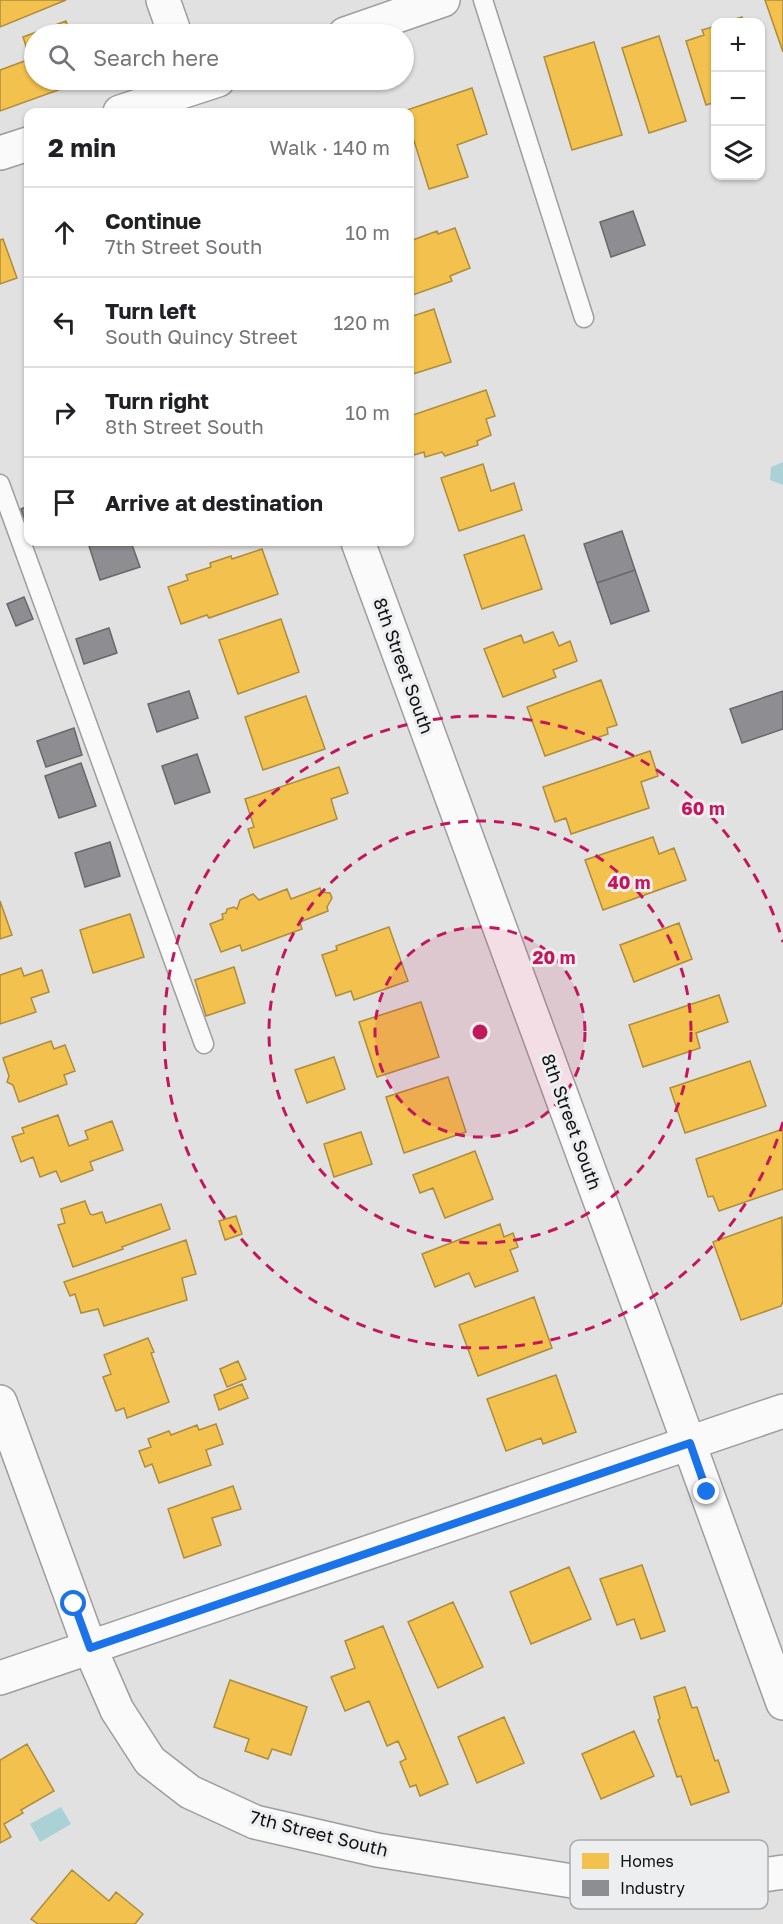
<!DOCTYPE html>
<html lang="en">
<head>
<meta charset="utf-8">
<style>
  :root { --surface:#fff; --page:#f2f2f2; --text:#202124; --muted:#757577; --line:#e0e0e0 }
  body { margin:0; font-family:"Golos Text",sans-serif; background:var(--page); color:var(--text) }
  .controls { position:absolute; right:18px; top:18px; display:grid; overflow:hidden; border-radius:12px; box-shadow:0 2px 4px #0004 }
  .controls button { width:54px; height:54px; display:grid; place-items:center; padding:0; border:0; border-bottom:2px solid var(--line); background:var(--surface); color:var(--text); font:30px sans-serif }
  .stop { position:absolute; width:18px; height:18px; margin:-14px; border:4px solid #1a73e8; border-radius:50%; background:#fff }
  .stop.end { background:#1a73e8; border-color:#fff; box-shadow:0 2px 6px #0008 }
  .list { margin:0; padding:0; list-style:none }
  h2 { display:flex; justify-content:space-between; align-items:center; height:78px; margin:0; padding:0 24px; font-size:26px }
  h2 small { font-size:20px; font-weight:400; color:var(--muted) }
  .list li { display:grid; grid-template-columns:39px 1fr auto; gap:18px; align-items:center; box-sizing:border-box; height:90px; padding:0 24px; border-top:2px solid var(--line) }
  .list b { display:block; font-size:22px; white-space:nowrap }
  .list p { margin:0; font-size:20px; white-space:nowrap; color:var(--muted) }
  .list em { font-size:20px; font-style:normal; color:var(--muted) }
  .icon { flex:none; width:33px; height:33px; fill:none; stroke:currentColor; stroke-width:2; stroke-linecap:round; stroke-linejoin:round }
  .map { position:relative; flex:none; width:783px; height:1924px; overflow:hidden }
  .search { position:absolute; background:var(--surface); box-shadow:0 2px 4px #0004; left:24px; top:24px; width:390px; height:66px; display:flex; align-items:center; gap:15px; box-sizing:border-box; padding:0 21px; border-radius:33px; color:var(--muted); font-size:22px }
  .panel { position:absolute; background:var(--surface); box-shadow:0 2px 4px #0004; left:24px; top:108px; width:390px; height:438px; border-radius:12px }
  .map>svg:first-child { display:block }
  .water { fill:#aad2d6 }
  .homes { fill:#f2c14e; stroke:#ae8c3b; stroke-width:1.5 }
  .industry { fill:#8d8d92; stroke:#68686b; stroke-width:1.5 }
  .lines { fill:none; stroke-linecap:round; stroke-linejoin:round }
  .service-casing { stroke:#9e9e9e; stroke-width:21 }
  .minor-casing { stroke:#9e9e9e; stroke-width:36 }
  .service { stroke:#fafafa; stroke-width:18 }
  .minor { stroke:#fafafa; stroke-width:33 }
  .route { stroke:#1a73e8; stroke-width:8 }
  .ring { fill:none; stroke:#c2185b; stroke-width:3; stroke-dasharray:10 8 }
  .labels { text-anchor:middle; stroke-width:6; stroke-linejoin:round; paint-order:stroke }
  .street-label { font-size:18px; fill:#101010; stroke:#edeeef }
  .key { fill:#edeeef; stroke:#ababac; stroke-width:1.5 }
  .key-label { font-size:16px; fill:#101010 }
  .centre { fill:#c2185b; stroke:#edeeef; stroke-width:3 }
  .ring-label { font-size:18px; text-anchor:middle; font-weight:bold; fill:#c2185b; stroke:#edeeef; stroke-width:6; stroke-linejoin:round; paint-order:stroke }
</style>
</head>
<body>
<div class="map">
<svg width="783" height="1924" viewBox="0 0 783 1924">
  <rect width="100%" height="100%" fill="#e1e1e1"/>
  <path class="water" d="M783 462V485L770 480 771 467Z
    M61 1807 71 1824 40 1842 30 1824Z"/>
  <path class="homes" d="M0 0H66L0 27Z
    M765 0H783V52Z
    M742 17 743 22H725Z
    M66 21 71 34H34V80H86L0 111V70L30 59 23 37Z
    M716 26V102L706 105 686 41 704 35 702 30Z
    M659 36 686 121 649 133 622 48Z
    M594 42 622 135 572 150 544 57Z
    M472 88 487 134 457 145 468 177 429 189 410 128V112H404V111Z
    M455 228 470 268 450 276 452 281 410 296V241L437 231 438 234Z
    M3 239 17 278 0 284V240Z
    M434 309 451 362 410 375V317Z
    M486 390 495 416 486 419 491 435 477 441 478 445 445 456 442 452 425 457 424 452 414 455 410 441V416Z
    M483 464 491 491 514 483 522 510 459 531 441 478Z
    M524 535 542 589 482 609 464 555Z
    M262 549 278 594 209 618 207 615 181 624 168 587 188 580 186 575 211 567 210 563 231 556 232 559Z
    M281 619 299 672 238 694 219 640Z
    M553 632 559 646 570 641 577 661 553 670 556 677 503 697 484 649 521 635 524 643Z
    M601 680 617 725 607 728 608 734 545 756 527 707Z
    M306 696 325 749 263 770 245 717Z
    M650 751 658 776 641 782 649 808 571 834 566 818 555 822 543 787Z
    M339 767 348 793 331 799 337 819 254 848 248 829 254 827 245 799Z
    M653 837 659 854 674 848 686 880 603 910 585 860Z
    M320 888 321 892 330 893 332 898 327 907 328 911 300 922 302 929 242 951 240 945 221 952 210 924 223 919 222 914 226 913 227 909 234 907 237 909 240 900 253 894 259 900 287 889 291 899Z
    M0 901 12 935 0 939Z
    M130 914 144 957 93 973 80 930Z
    M679 923 692 959 634 982 620 945Z
    M389 927 408 981 354 1000 351 991 336 996 322 955 337 950 336 946Z
    M234 967 245 1003 206 1016 195 980Z
    M21 968 24 976 42 970 49 992 31 998 36 1012 0 1024V975Z
    M719 995 728 1022 696 1033 700 1048 643 1067 629 1025Z
    M421 1002 439 1057 377 1077 359 1022Z
    M51 1041 54 1049 65 1045 75 1071 64 1075 67 1084 19 1102 13 1085 7 1082 9 1076 3 1058Z
    M334 1057 345 1089 307 1103 295 1070Z
    M750 1061 766 1106 685 1133 670 1088Z
    M448 1077 466 1132 404 1153 386 1097Z
    M58 1115 69 1146 88 1139 85 1131 112 1121 123 1150 90 1162 93 1170 61 1182 56 1171 40 1177 33 1157 21 1162 12 1137 24 1133 22 1128Z
    M783 1129V1189L719 1211 713 1196 708 1197 696 1159Z
    M361 1132 372 1164 334 1177 324 1144Z
    M475 1151 493 1199 445 1218 433 1188 420 1193 413 1175Z
    M85 1201 90 1214 93 1215 102 1212 106 1223 161 1204 170 1229 122 1247 123 1249 73 1267 58 1225 65 1223 61 1209Z
    M236 1216 242 1234 225 1240 219 1221Z
    M782 1217 783 1301 781 1306 741 1320 713 1242Z
    M500 1224 504 1237 513 1233 518 1247 510 1250 518 1271 475 1287 469 1273 435 1287 422 1254Z
    M186 1240 196 1274 182 1278 187 1300 104 1326 98 1309 81 1313 75 1294 70 1296 64 1282Z
    M534 1297 552 1348 478 1376 459 1325Z
    M148 1338 154 1352 151 1353 169 1402 127 1418 124 1408 116 1411 103 1377 111 1374 104 1355Z
    M238 1361 246 1379 227 1387 220 1369Z
    M556 1375 576 1432 543 1444 541 1438 506 1451 487 1399Z
    M242 1384 248 1398 219 1410 214 1395Z
    M216 1424 223 1444 206 1450 211 1465 159 1483 152 1464 145 1467 139 1451 151 1447 148 1439 169 1431 171 1435 197 1425 199 1430Z
    M233 1486 241 1509 212 1518 221 1545 184 1558 168 1509Z
    M642 1565 665 1631 641 1639 634 1619 617 1625 600 1579Z
    M569 1567 591 1619 531 1644 510 1592Z
    M453 1602 483 1667 438 1688 408 1622Z
    M383 1626 448 1784 420 1796 416 1785 410 1787 400 1762 406 1759 398 1741 387 1746 369 1701 345 1711 331 1677 355 1668 345 1641Z
    M230 1680 307 1707 291 1755 272 1749 268 1759 245 1751 249 1739 214 1727Z
    M685 1687 692 1708 697 1707 715 1761 718 1760 729 1792 691 1805 681 1776 677 1777 658 1720 660 1718 654 1697Z
    M504 1717 524 1763 477 1783 458 1737Z
    M634 1731 654 1776 601 1799 582 1754Z
    M27 1744 54 1791 21 1810 23 1813 4 1824 11 1837 0 1843V1760Z
    M72 1870 109 1901 116 1892 143 1914 135 1924H38L31 1919Z"/>
  <path class="industry" d="M633 211 645 245 611 257 600 222Z
    M28 506V522L26 523 21 509Z
    M622 531 635 570 597 583 584 544Z
    M100 542H131L140 567 100 580 89 546Z
    M635 570 649 611 611 624 597 583Z
    M24 597 33 619 16 626 7 604Z
    M109 628 117 653 84 664 76 639Z
    M189 691 198 718 157 732 148 704Z
    M783 691V729L742 743 730 709Z
    M74 728 82 755 46 767 37 741Z
    M197 754 210 792 175 804 162 766Z
    M81 763 96 806 59 818 45 776Z
    M110 842 120 876 85 887 75 853Z"/>
  <g class="lines">
    <g class="service-casing">
      <path id="service" d="M483 0 584 318
        M0 484 204 1044"/>
    </g>
    <g class="minor-casing">
      <path id="minor" d="M163 0 175 34
        M345 34 443 0
        M120 112 218 80
        M0 153 28 144
        M358 542C499 929 644 1315 783 1703
        M0 1402 90 1648 117 1710 150 1761 190 1792 255 1822 377 1850 572 1881 684 1887 783 1872
        M0 1678 783 1411"/>
    </g>
    <use href="#service" class="service"/>
    <use href="#minor" class="minor"/>
  </g>
  <g class="lines">
    <path class="route" d="M74 1604 90 1648 690 1443 707 1492"/>
  </g>
  <circle cx="480" cy="1032" r="105" fill="#c2185b" fill-opacity=".12"/>
  <g class="ring">
    <circle cx="480" cy="1032" r="105"/>
    <circle cx="480" cy="1032" r="211"/>
    <path d="M783 1122A316 316 0 1 1 783 942"/>
  </g>
  <g class="labels">
    <g class="street-label">
      <text transform="translate(403 666) rotate(70)" y="6">8th Street South</text>
      <text transform="translate(571 1122) rotate(70)" y="6">8th Street South</text>
      <text transform="translate(319 1834) rotate(14)" y="6">7th Street South</text>
    </g>
  </g>
  <rect x="570" y="1840" width="198" height="69" rx="9" class="key"/>
  <rect x="582" y="1853" width="27" height="16" fill="#f2c14e"/>
  <rect x="582" y="1880" width="27" height="16" fill="#8d8d92"/>
  <g class="key-label">
    <text x="620" y="1867">Homes</text>
    <text x="620" y="1894">Industry</text>
  </g>
  <circle cx="480" cy="1032" r="9" class="centre"/>
  <g class="ring-label">
    <text x="703" y="815">60 m</text>
    <text x="629" y="889">40 m</text>
    <text x="554" y="964">20 m</text>
  </g>
</svg>
<div class="controls">
<button>+</button>
<button>−</button>
<button><svg class="icon" aria-label="layers" viewBox="0 0 24 24"><path d="M12 4l9 5-9 5-9-5zM3 14l9 5 9-5"/></svg></button>
</div>
<div class="stop" style="left:74px;top:1604px"></div>
<div class="stop end" style="left:707px;top:1492px"></div>
<div class="search"><svg class="icon" aria-label="search" viewBox="0 0 24 24"><circle cx="10" cy="10" r="6"/><path d="M15 15l6 6"/></svg>Search here</div>
<section class="panel">
<h2>2 min<small>Walk · 140 m</small></h2>
<ul class="list">
<li><svg class="icon" aria-label="ahead" viewBox="0 0 24 24"><path d="M12 20V5M6 11l6-6 6 6"/></svg><div><b>Continue</b><p>7th Street South</p></div><em>10 m</em></li>
<li><svg class="icon" aria-label="left" viewBox="0 0 24 24"><path d="M17 20v-9H6M10 6l-5 5 5 5"/></svg><div><b>Turn left</b><p>South Quincy Street</p></div><em>120 m</em></li>
<li><svg class="icon" aria-label="right" viewBox="0 0 24 24"><path d="M7 20v-9h11M14 6l5 5-5 5"/></svg><div><b>Turn right</b><p>8th Street South</p></div><em>10 m</em></li>
<li><svg class="icon" aria-label="arrive" viewBox="0 0 24 24"><path d="M6 21V4h12l-3 4 3 4H6"/></svg><div><b>Arrive at destination</b></div></li>
</ul>
</section>
</div>
</body>
</html>
